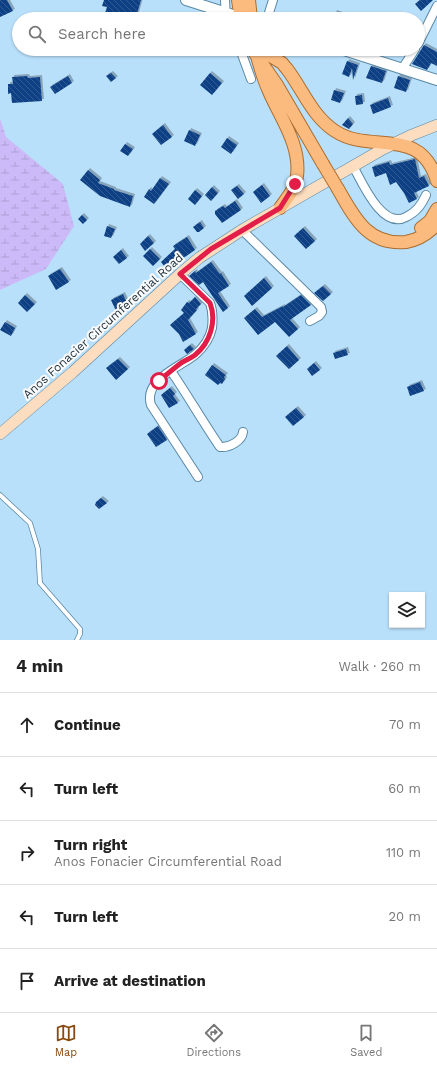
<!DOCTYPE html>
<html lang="en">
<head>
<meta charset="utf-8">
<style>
  :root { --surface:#fff; --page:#f2f2f2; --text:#222; --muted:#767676; --line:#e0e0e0; --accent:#894a0e }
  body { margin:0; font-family:"Work Sans",sans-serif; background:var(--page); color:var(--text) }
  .controls { position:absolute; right:12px; bottom:12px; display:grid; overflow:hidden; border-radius:0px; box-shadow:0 1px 3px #0004 }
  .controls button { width:36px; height:36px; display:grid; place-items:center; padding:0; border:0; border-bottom:1px solid var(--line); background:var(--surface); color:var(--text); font:20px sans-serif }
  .stop { position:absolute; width:12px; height:12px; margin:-9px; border:3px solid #e11d48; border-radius:50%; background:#fff }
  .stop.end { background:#e11d48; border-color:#fff; box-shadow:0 1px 4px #0008 }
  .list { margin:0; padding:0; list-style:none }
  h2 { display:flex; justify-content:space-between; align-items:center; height:52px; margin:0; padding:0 16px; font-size:17px }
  h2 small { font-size:13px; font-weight:400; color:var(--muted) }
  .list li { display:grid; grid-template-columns:26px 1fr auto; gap:12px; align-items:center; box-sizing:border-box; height:64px; padding:0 16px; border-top:1px solid var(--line) }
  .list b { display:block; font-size:15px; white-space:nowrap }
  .list p { margin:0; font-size:13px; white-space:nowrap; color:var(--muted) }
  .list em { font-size:13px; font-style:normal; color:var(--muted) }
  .icon { flex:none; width:22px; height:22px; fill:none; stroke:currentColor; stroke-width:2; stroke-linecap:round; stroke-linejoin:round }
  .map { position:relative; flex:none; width:437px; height:640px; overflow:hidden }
  .search { position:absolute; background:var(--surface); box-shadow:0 1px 3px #0004; left:12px; right:12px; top:12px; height:44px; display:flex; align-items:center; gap:10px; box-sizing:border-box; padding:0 14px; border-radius:22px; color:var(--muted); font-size:15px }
  .sheet { height:372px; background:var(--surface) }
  nav { display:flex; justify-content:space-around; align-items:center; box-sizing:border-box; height:56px; border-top:1px solid var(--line); background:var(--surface); font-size:11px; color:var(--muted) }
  nav a { display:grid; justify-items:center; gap:2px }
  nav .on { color:var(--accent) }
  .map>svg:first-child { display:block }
  .wetland { fill:url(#wetland-marsh) }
  .building { fill:url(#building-back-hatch); filter:url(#shadow) }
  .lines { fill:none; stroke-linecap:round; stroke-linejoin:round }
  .service-casing { stroke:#5988a6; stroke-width:5.5 }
  .minor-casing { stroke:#5988a6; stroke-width:10 }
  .tertiary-casing { stroke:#5988a6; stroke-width:12 }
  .secondary-casing { stroke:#5988a6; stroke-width:12 }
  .primary-casing { stroke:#ab6d2f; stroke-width:14 }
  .service { stroke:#fff; stroke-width:4 }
  .minor { stroke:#fff; stroke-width:8 }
  .tertiary { stroke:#fff; stroke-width:10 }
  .secondary { stroke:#fdddbf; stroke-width:11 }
  .primary { stroke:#fbbb7f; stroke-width:12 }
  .primary-bridge-casing { stroke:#ab6d2f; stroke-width:14; stroke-linecap:butt }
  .primary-bridge { stroke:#fbbb7f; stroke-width:12 }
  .route { stroke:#e11d48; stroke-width:5 }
  .labels { text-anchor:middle; stroke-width:4; stroke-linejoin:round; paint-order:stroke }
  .street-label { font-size:12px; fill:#1b2f3b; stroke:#fbfbfb }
</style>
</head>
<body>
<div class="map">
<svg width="437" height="640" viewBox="0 0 437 640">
  <defs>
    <pattern id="wetland-marsh" width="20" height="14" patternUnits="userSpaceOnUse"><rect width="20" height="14" fill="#cbbaf7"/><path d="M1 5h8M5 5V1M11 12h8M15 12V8" fill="none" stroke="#aea0d5"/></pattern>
    <pattern id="building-back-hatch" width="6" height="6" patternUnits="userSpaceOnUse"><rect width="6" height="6" fill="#0d4084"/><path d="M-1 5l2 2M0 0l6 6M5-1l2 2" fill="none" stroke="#305a91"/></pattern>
    <filter id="shadow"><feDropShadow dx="2" dy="-2" stdDeviation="0" flood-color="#0004"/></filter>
  </defs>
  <rect width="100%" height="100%" fill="#b9e0fb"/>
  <path class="wetland" d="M0 118 6 137 63 184 74 226 46 269 0 290Z"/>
  <path class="building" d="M0 0H7L13 11 0 17Z
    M104 0H141L137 14 148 16V19H108L109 14 105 13 107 7 102 6Z
    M420 0H433L421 11 415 4Z
    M335 12 352 18V19H332Z
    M424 45 437 52V66L431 63 427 70 412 64Z
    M347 61 358 65 353 80 352 68 349 77 342 74Z
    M371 66 386 71 382 83 366 78Z
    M111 73 116 78 111 82 106 76Z
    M210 73 222 83 212 95 200 85Z
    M27 76 28 78 40 77 42 101 12 103 11 93 8 94V84H13L12 77Z
    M68 76 72 83 55 94 50 87Z
    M398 76 410 80 406 92 394 88Z
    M334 90 344 93 340 103 331 100Z
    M362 95 363 104 356 105 355 96Z
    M388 98 391 107 373 114 370 105Z
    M348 118 353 124 349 129 342 125Z
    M163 125 172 137 161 145 152 134Z
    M189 130 200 135 195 146 184 141Z
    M227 138 237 145 231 154 221 147Z
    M125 144 133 149 128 156 120 151Z
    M415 159 419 178 424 176 429 186 414 193 417 199 409 203 404 193 396 182 390 185 386 173 375 177 372 167 389 162 390 165Z
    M88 170 100 180 98 183 114 189V190L133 196 130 207 100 196 80 180Z
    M160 178 169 184 154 204 144 197 149 189 151 191Z
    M262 185 270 196 261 203 253 192Z
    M237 186 244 194 238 199 231 190Z
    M212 187 218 193 211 201 205 195Z
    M195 190 202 196 195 205 188 199Z
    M235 201 241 210 222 223 215 214V211L223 206 225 208Z
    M82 215 87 220 83 224 78 219Z
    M200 222 204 228 199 232H197L193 227Z
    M107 226 115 229 111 238 104 236Z
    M303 228 315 241 306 249 294 236Z
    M148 236 154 243 145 251 140 244Z
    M187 237 195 250 182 259 179 254 165 267 161 262 175 249 173 246Z
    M150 249 160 259 153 266 143 256Z
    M121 250 127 258 119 264 113 257Z
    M211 262 220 274 221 273 229 286 218 293 228 308 223 312 203 282 199 285 189 276 195 271 196 273Z
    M60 269 69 282 56 290 48 276Z
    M264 278 272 288 252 306 244 296Z
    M323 286 331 294 323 301 314 293Z
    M123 294 128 305 116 311 111 300Z
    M25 295 35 304 27 312 18 303Z
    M301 295 311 305 290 320 298 329 289 337 275 322 258 335 244 318 255 309 262 317 283 306V307Z
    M195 297 201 304 196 309 197 310 188 320 196 334 183 342 179 334 170 325 184 313 181 310 187 302 189 303Z
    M5 322 15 328 11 336 0 330Z
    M190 345 194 349 187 354 184 350Z
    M287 346 299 360 289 369 276 356Z
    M346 349 348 355 335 359 333 353Z
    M118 359 128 369 116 380 106 368Z
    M314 363 320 370 312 376 307 369Z
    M212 365 226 375 224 377 225 379 222 384 220 383 218 385 205 375Z
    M420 382 424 391 410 396 407 387Z
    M170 388 175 394 173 396 178 403 169 408 161 395Z
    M296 408 304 417 293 426 285 417Z
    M158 426 167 440 156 447 147 434Z
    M101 498 107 503 99 509 95 505 96 502Z"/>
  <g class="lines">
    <g class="service-casing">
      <path id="service" d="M0 495 30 523 38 549 40 583 80 629V634L77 640"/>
    </g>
    <g class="minor-casing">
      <path id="minor" d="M225 0 226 19
        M267 19 273 0
        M418 44 437 6
        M240 49 251 79
        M402 69 415 49
        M353 166C362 182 382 230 406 217 416 212 421 206 426 195
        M242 230 321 307 322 312 319 316 310 321
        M180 274 210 303C213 311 213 319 212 328 210 337 204 347 196 354 181 367 143 379 151 405L198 477
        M171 371C188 396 203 422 220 447 229 448 242 441 243 432"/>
    </g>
    <g class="tertiary-casing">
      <path id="tertiary" d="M186 0 233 15
        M341 49 437 80"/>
    </g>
    <g class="secondary-casing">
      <path id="secondary" d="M0 434 73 372 180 274 199 258 242 230 383 149 412 135 437 125"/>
    </g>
    <g class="primary-casing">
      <path id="primary" d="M238 0 241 19
        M249 0 251 19
        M252 49 277 85 323 164
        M264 52 282 63 287 69C303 90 312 116 335 131 371 155 420 124 437 181
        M257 56C260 67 263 78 268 89 279 116 301 144 297 176 296 188 287 198 280 208
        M338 189C354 217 368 246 406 242 418 240 429 233 437 224
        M421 228 430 221 437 209"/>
    </g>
    <use href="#service" class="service"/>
    <use href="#minor" class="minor"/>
    <use href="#tertiary" class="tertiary"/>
    <use href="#secondary" class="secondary"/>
    <use href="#primary" class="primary"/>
    <g class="primary-bridge-casing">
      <path id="primary-bridge" d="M323 164 338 189"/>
    </g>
    <use href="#primary-bridge" class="primary-bridge"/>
  </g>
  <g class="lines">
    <path class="route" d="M159 381C166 375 173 369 181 363 186 360 191 358 195 355 210 343 217 321 210 303L180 274 211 249 280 208 295 184"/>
  </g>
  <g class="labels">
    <g class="street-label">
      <text transform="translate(103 326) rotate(-42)" y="4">Anos Fonacier Circumferential Road</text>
    </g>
  </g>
</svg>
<div class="controls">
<button><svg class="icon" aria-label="layers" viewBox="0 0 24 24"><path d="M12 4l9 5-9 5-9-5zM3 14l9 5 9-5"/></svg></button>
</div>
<div class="stop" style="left:159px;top:381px"></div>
<div class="stop end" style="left:295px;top:184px"></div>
<div class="search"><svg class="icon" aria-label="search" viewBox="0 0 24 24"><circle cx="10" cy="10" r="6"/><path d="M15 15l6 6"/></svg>Search here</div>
</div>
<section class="sheet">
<h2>4 min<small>Walk · 260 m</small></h2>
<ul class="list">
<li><svg class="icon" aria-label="ahead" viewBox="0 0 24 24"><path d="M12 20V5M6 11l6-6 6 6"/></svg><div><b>Continue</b></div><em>70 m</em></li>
<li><svg class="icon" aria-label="left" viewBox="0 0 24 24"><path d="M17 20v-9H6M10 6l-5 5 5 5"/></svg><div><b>Turn left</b></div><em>60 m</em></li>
<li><svg class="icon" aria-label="right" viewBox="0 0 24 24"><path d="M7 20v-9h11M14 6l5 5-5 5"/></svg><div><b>Turn right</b><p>Anos Fonacier Circumferential Road</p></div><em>110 m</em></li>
<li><svg class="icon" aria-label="left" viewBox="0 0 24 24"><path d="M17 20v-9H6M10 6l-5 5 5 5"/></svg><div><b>Turn left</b></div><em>20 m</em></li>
<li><svg class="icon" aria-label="arrive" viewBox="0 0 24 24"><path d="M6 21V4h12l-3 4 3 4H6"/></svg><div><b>Arrive at destination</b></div></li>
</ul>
</section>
<nav>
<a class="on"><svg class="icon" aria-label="map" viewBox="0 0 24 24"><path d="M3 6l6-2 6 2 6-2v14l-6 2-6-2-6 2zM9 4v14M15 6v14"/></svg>Map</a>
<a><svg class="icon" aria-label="directions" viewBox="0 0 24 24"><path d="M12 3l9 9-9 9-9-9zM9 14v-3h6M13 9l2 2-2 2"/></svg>Directions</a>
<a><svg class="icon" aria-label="saved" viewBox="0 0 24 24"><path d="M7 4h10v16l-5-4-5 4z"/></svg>Saved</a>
</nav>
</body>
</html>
